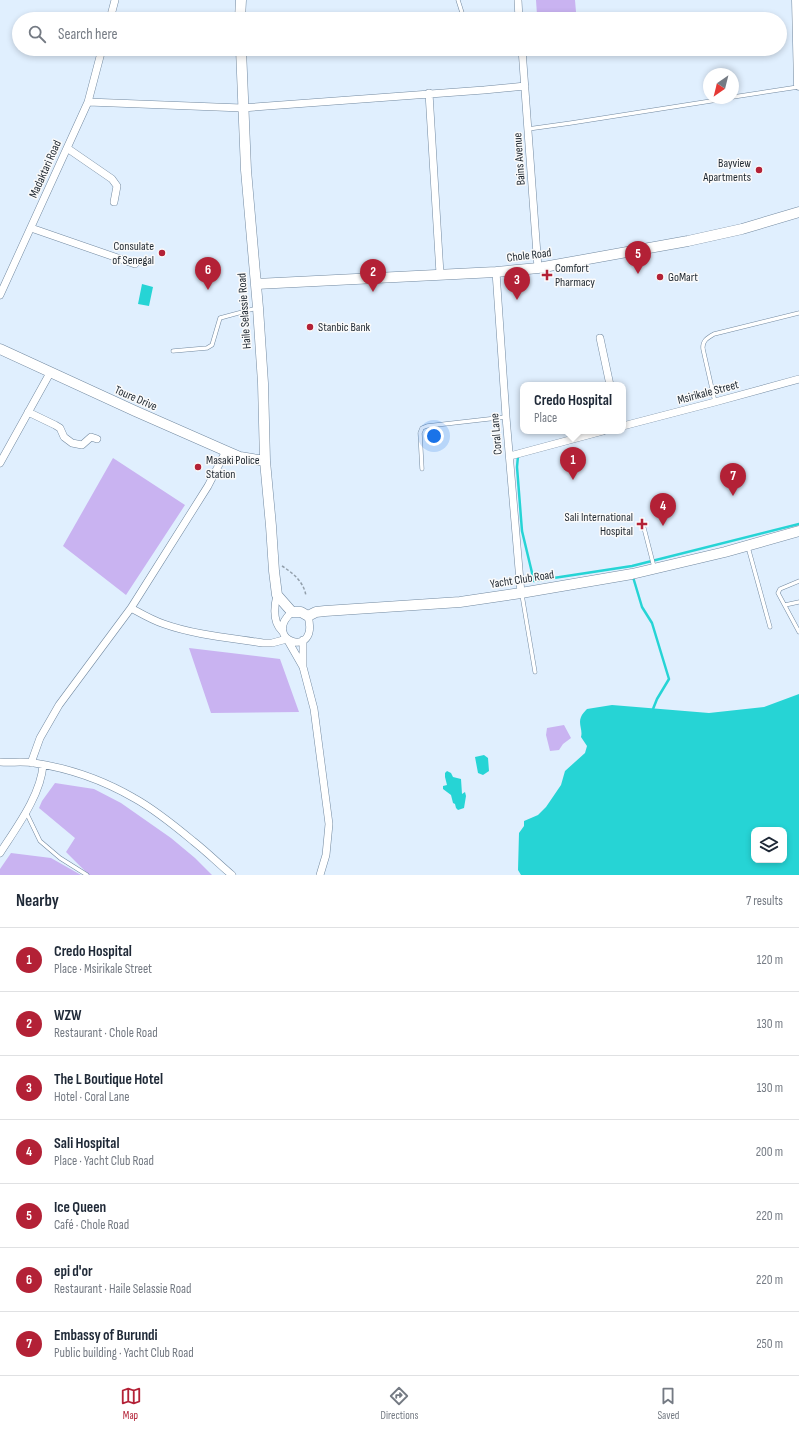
<!DOCTYPE html>
<html lang="en">
<head>
<meta charset="utf-8">
<style>
  :root { --surface:#fff; --page:#f6f6f7; --text:#1f2937; --muted:#747a83; --line:#e0e1e3; --accent:#b32136 }
  body { margin:0; font-family:"Sofia Sans Condensed",sans-serif; background:var(--page); color:var(--text) }
  .controls { position:absolute; right:12px; bottom:12px; display:grid; overflow:hidden; border-radius:8px; box-shadow:0 2px 6px #0003 }
  .controls button { width:36px; height:36px; display:grid; place-items:center; padding:0; border:0; border-bottom:1px solid var(--line); background:var(--surface); color:var(--text); font:20px sans-serif }
  .compass { position:absolute; left:703px; top:68px; width:36px; height:36px; border-radius:50%; background:var(--surface); box-shadow:0 2px 6px #0003; rotate:215deg }
  .you { position:absolute; left:434px; top:436px; width:14px; height:14px; margin:-10px; border:3px solid #fff; border-radius:50%; background:#1a73e8; box-shadow:0 0 0 6px #1a73e833 }
  .badge { display:grid; place-items:center; width:26px; height:26px; border-radius:50%; background:var(--accent); color:#fff; font-size:13px; font-weight:700 }
  .pin { position:absolute; translate:-50% -33px; filter:drop-shadow(0 1px 2px #0008) }
  .pin::after { content:''; position:absolute; top:21px; width:14px; height:12px; background:inherit; clip-path:polygon(0 0,100% 0,50% 100%) }
  .popup { position:absolute; left:520px; top:382px; width:106px; height:52px; box-sizing:border-box; display:grid; place-content:center; border-radius:8px; background:var(--surface); filter:drop-shadow(0 1px 3px #0005); font-size:13px; white-space:nowrap; color:var(--muted) }
  .popup b { font-size:15px; color:var(--text) }
  .popup::after { content:''; position:absolute; left:50%; top:100%; margin-left:-8px; border:8px solid transparent; border-top-color:var(--surface) }
  .list { margin:0; padding:0; list-style:none }
  h2 { display:flex; justify-content:space-between; align-items:center; height:52px; margin:0; padding:0 16px; font-size:17px }
  h2 small { font-size:13px; font-weight:400; color:var(--muted) }
  .list li { display:grid; grid-template-columns:26px 1fr auto; gap:12px; align-items:center; box-sizing:border-box; height:64px; padding:0 16px; border-top:1px solid var(--line) }
  .list b { display:block; font-size:15px; white-space:nowrap }
  .list p { margin:0; font-size:13px; white-space:nowrap; color:var(--muted) }
  .list em { font-size:13px; font-style:normal; color:var(--muted) }
  .icon { flex:none; width:22px; height:22px; fill:none; stroke:currentColor; stroke-width:2; stroke-linecap:round; stroke-linejoin:round }
  .map { position:relative; flex:none; width:799px; height:875px; overflow:hidden }
  .search { position:absolute; background:var(--surface); box-shadow:0 2px 6px #0003; left:12px; right:12px; top:12px; height:44px; display:flex; align-items:center; gap:10px; box-sizing:border-box; padding:0 14px; border-radius:22px; color:var(--muted); font-size:15px }
  .sheet { height:500px; background:var(--surface) }
  nav { display:flex; justify-content:space-around; align-items:center; box-sizing:border-box; height:56px; border-top:1px solid var(--line); background:var(--surface); font-size:11px; color:var(--muted) }
  nav a { display:grid; justify-items:center; gap:2px }
  nav .on { color:var(--accent) }
  .map>svg:first-child { display:block }
  .green { fill:#c9b3f1 }
  .water { fill:#26d4d5; fill-rule:evenodd }
  .lines { fill:none; stroke-linecap:round; stroke-linejoin:round }
  .stream { stroke:#26d4d5; stroke-width:2.5 }
  .lane-casing { stroke:#7289a0; stroke-width:4.5 }
  .street-casing { stroke:#7289a0; stroke-width:8 }
  .secondary-casing { stroke:#7289a0; stroke-width:11 }
  .path { stroke:#929fab; stroke-width:1.5; stroke-dasharray:3 2; stroke-linecap:butt }
  .lane { stroke:#fff; stroke-width:3.5 }
  .street { stroke:#fff; stroke-width:7 }
  .secondary { stroke:#fff; stroke-width:10 }
  .poi-dot { fill:#b32136; stroke:#fafafa; stroke-width:1.5 }
  .labels { text-anchor:middle; stroke-width:3; stroke-linejoin:round; paint-order:stroke }
  .street-label { font-size:12px; fill:#1d262f; stroke:#fafafa }
  .poi-label { font-size:12px; fill:#1d262f; stroke:#fafafa; text-anchor:start }
</style>
</head>
<body>
<div class="map">
<svg width="799" height="875" viewBox="0 0 799 875">
  <rect width="100%" height="100%" fill="#e0effe"/>
  <path class="green" d="M536 0H575L576 12 537 15Z
    M113 458 185 505 126 595 63 546Z
    M189 648 280 659 299 712 211 713Z
    M564 725 571 738 563 744 559 750 550 751 546 735 547 728Z
    M55 783 94 789 121 803 171 838 195 858 212 875H89L66 852 75 838 39 808 42 801Z
    M11 853 51 858 81 875H0V869Z"/>
  <path class="water" d="M142 284 153 287 149 306 138 304Z
    M799 694V875H521L518 870 519 833 524 826V821L538 815 546 807 561 785 565 771 585 753 587 746 581 737C583 730 578 724 581 717 582 714 585 711 587 709L612 705 709 713 764 707ZM754 830H784V860H754Z
    M484 755 488 758 489 771 483 775 478 773 475 757Z
    M447 771 451 773 453 777 461 779 462 794 465 792 466 796 464 808 458 810 456 808 455 804 453 803 451 795 443 789V786L447 785 445 777V773Z"/>
  <g class="lines">
    <path class="stream" d="M518 456 517 467 522 531 534 581 632 566 799 524
      M633 577 642 607 652 623 669 679 657 699 653 709"/>
    <g class="lane-casing">
      <path id="lane" d="M458 0 464 19
        M733 97 798 87
        M528 129 571 123 730 98
        M173 351 207 348 212 345 220 318 257 308
        M715 402 703 349C702 341 707 338 714 334L799 313
        M422 469 420 433 422 428 427 426 506 417
        M644 528 654 567
        M748 547 770 627
        M799 581 780 589 778 593 799 632
        M522 595 535 672
        M785 605 799 602
        M26 812 40 841 60 858 87 875"/>
    </g>
    <g class="street-casing">
      <path id="street" d="M518 0 519 19
        M110 19 115 0
        M522 49 538 268
        M429 93 440 274
        M88 102 242 108 484 90 525 86
        M67 148 112 179 117 186 114 202
        M31 228 135 264
        M496 272 506 417 521 593
        M0 295 88 102 102 49
        M600 338 610 385
        M28 412 55 425 60 428 64 437 72 443 82 445 91 437 97 439
        M623 426 715 402 799 379
        M510 456 603 431
        M0 463 50 373
        M277 595C274 607 273 622 282 631
        M131 608C142 614 152 620 164 624 195 635 231 638 263 643H272L287 639 303 667 314 709 329 824 326 855 320 875
        M292 612C260 640 320 661 308 616
        M303 667V640
        M0 762C11 763 23 761 34 763 68 768 103 780 134 798 154 809 175 826 193 841 207 852 219 864 232 875
        M31 763 40 738 59 705 131 608 208 486 226 451
        M0 853C16 828 41 795 43 765"/>
    </g>
    <g class="secondary-casing">
      <path id="secondary" d="M797 0 799 85
        M240 19 241 0
        M241 49 246 170 258 308 263 383 265 461 271 526 274 571 277 595 292 612H301L308 616 316 612 325 611 460 602 521 593 632 574 725 552 799 531
        M256 284 496 272 538 268 688 241 742 229 799 212
        M0 349 135 411 226 451 240 457 265 461"/>
    </g>
    <path class="path" d="M282 566C293 573 304 582 306 596"/>
    <use href="#lane" class="lane"/>
    <use href="#street" class="street"/>
    <use href="#secondary" class="secondary"/>
  </g>
  <g class="poi-dot">
    <circle cx="759" cy="170" r="4"/>
    <circle cx="162" cy="253" r="4"/>
    <path d="M545 269h4v4h4v4h-4v4h-4v-4h-4v-4h4z"/>
    <circle cx="660" cy="277" r="4"/>
    <circle cx="310" cy="327" r="4"/>
    <circle cx="198" cy="467" r="4"/>
    <path d="M640 518h4v4h4v4h-4v4h-4v-4h-4v-4h4z"/>
  </g>
  <g class="labels">
    <g class="street-label">
      <text transform="translate(519 159) rotate(-94)" y="4">Bains Avenue</text>
      <text transform="translate(45 169) rotate(-66)" y="4">Madaktari Road</text>
      <text transform="translate(529 255) rotate(-7)" y="4">Chole Road</text>
      <text transform="translate(244 311) rotate(-94)" y="4">Haile Selassie Road</text>
      <text transform="translate(708 392) rotate(-15)" y="4">Msirikale Street</text>
      <text transform="translate(136 398) rotate(24)" y="4">Toure Drive</text>
      <text transform="translate(496 434) rotate(-95)" y="4">Coral Lane</text>
      <text transform="translate(522 579) rotate(-9)" y="4">Yacht Club Road</text>
    </g>
    <g class="poi-label">
      <text x="751" y="167" text-anchor="end">Bayview<tspan x="751" dy="14">Apartments</tspan></text>
      <text x="154" y="250" text-anchor="end">Consulate<tspan x="154" dy="14">of Senegal</tspan></text>
      <text x="555" y="272">Comfort<tspan x="555" dy="14">Pharmacy</tspan></text>
      <text x="668" y="281">GoMart</text>
      <text x="318" y="331">Stanbic Bank</text>
      <text x="206" y="464">Masaki Police<tspan x="206" dy="14">Station</tspan></text>
      <text x="633" y="521" text-anchor="end">Sali International<tspan x="633" dy="14">Hospital</tspan></text>
    </g>
  </g>
</svg>
<div class="controls">
<button><svg class="icon" aria-label="layers" viewBox="0 0 24 24"><path d="M12 4l9 5-9 5-9-5zM3 14l9 5 9-5"/></svg></button>
</div>
<svg class="compass" viewBox="-18 -18 36 36"><path d="M0-13l5 13h-10z" fill="#e53935"/><path d="M0 13l5-13h-10z" fill="#747a83"/></svg>
<div class="you"></div>
<div class="pin badge" style="left:573px;top:480px">1</div>
<div class="popup"><b>Credo Hospital</b>Place</div>
<div class="pin badge" style="left:373px;top:292px">2</div>
<div class="pin badge" style="left:517px;top:300px">3</div>
<div class="pin badge" style="left:663px;top:526px">4</div>
<div class="pin badge" style="left:638px;top:274px">5</div>
<div class="pin badge" style="left:208px;top:290px">6</div>
<div class="pin badge" style="left:733px;top:496px">7</div>
<div class="search"><svg class="icon" aria-label="search" viewBox="0 0 24 24"><circle cx="10" cy="10" r="6"/><path d="M15 15l6 6"/></svg>Search here</div>
</div>
<section class="sheet">
<h2>Nearby<small>7 results</small></h2>
<ul class="list">
<li><span class="badge">1</span><div><b>Credo Hospital</b><p>Place · Msirikale Street</p></div><em>120 m</em></li>
<li><span class="badge">2</span><div><b>WZW</b><p>Restaurant · Chole Road</p></div><em>130 m</em></li>
<li><span class="badge">3</span><div><b>The L Boutique Hotel</b><p>Hotel · Coral Lane</p></div><em>130 m</em></li>
<li><span class="badge">4</span><div><b>Sali Hospital</b><p>Place · Yacht Club Road</p></div><em>200 m</em></li>
<li><span class="badge">5</span><div><b>Ice Queen</b><p>Café · Chole Road</p></div><em>220 m</em></li>
<li><span class="badge">6</span><div><b>epi d'or</b><p>Restaurant · Haile Selassie Road</p></div><em>220 m</em></li>
<li><span class="badge">7</span><div><b>Embassy of Burundi</b><p>Public building · Yacht Club Road</p></div><em>250 m</em></li>
</ul>
</section>
<nav>
<a class="on"><svg class="icon" aria-label="map" viewBox="0 0 24 24"><path d="M3 6l6-2 6 2 6-2v14l-6 2-6-2-6 2zM9 4v14M15 6v14"/></svg>Map</a>
<a><svg class="icon" aria-label="directions" viewBox="0 0 24 24"><path d="M12 3l9 9-9 9-9-9zM9 14v-3h6M13 9l2 2-2 2"/></svg>Directions</a>
<a><svg class="icon" aria-label="saved" viewBox="0 0 24 24"><path d="M7 4h10v16l-5-4-5 4z"/></svg>Saved</a>
</nav>
</body>
</html>
